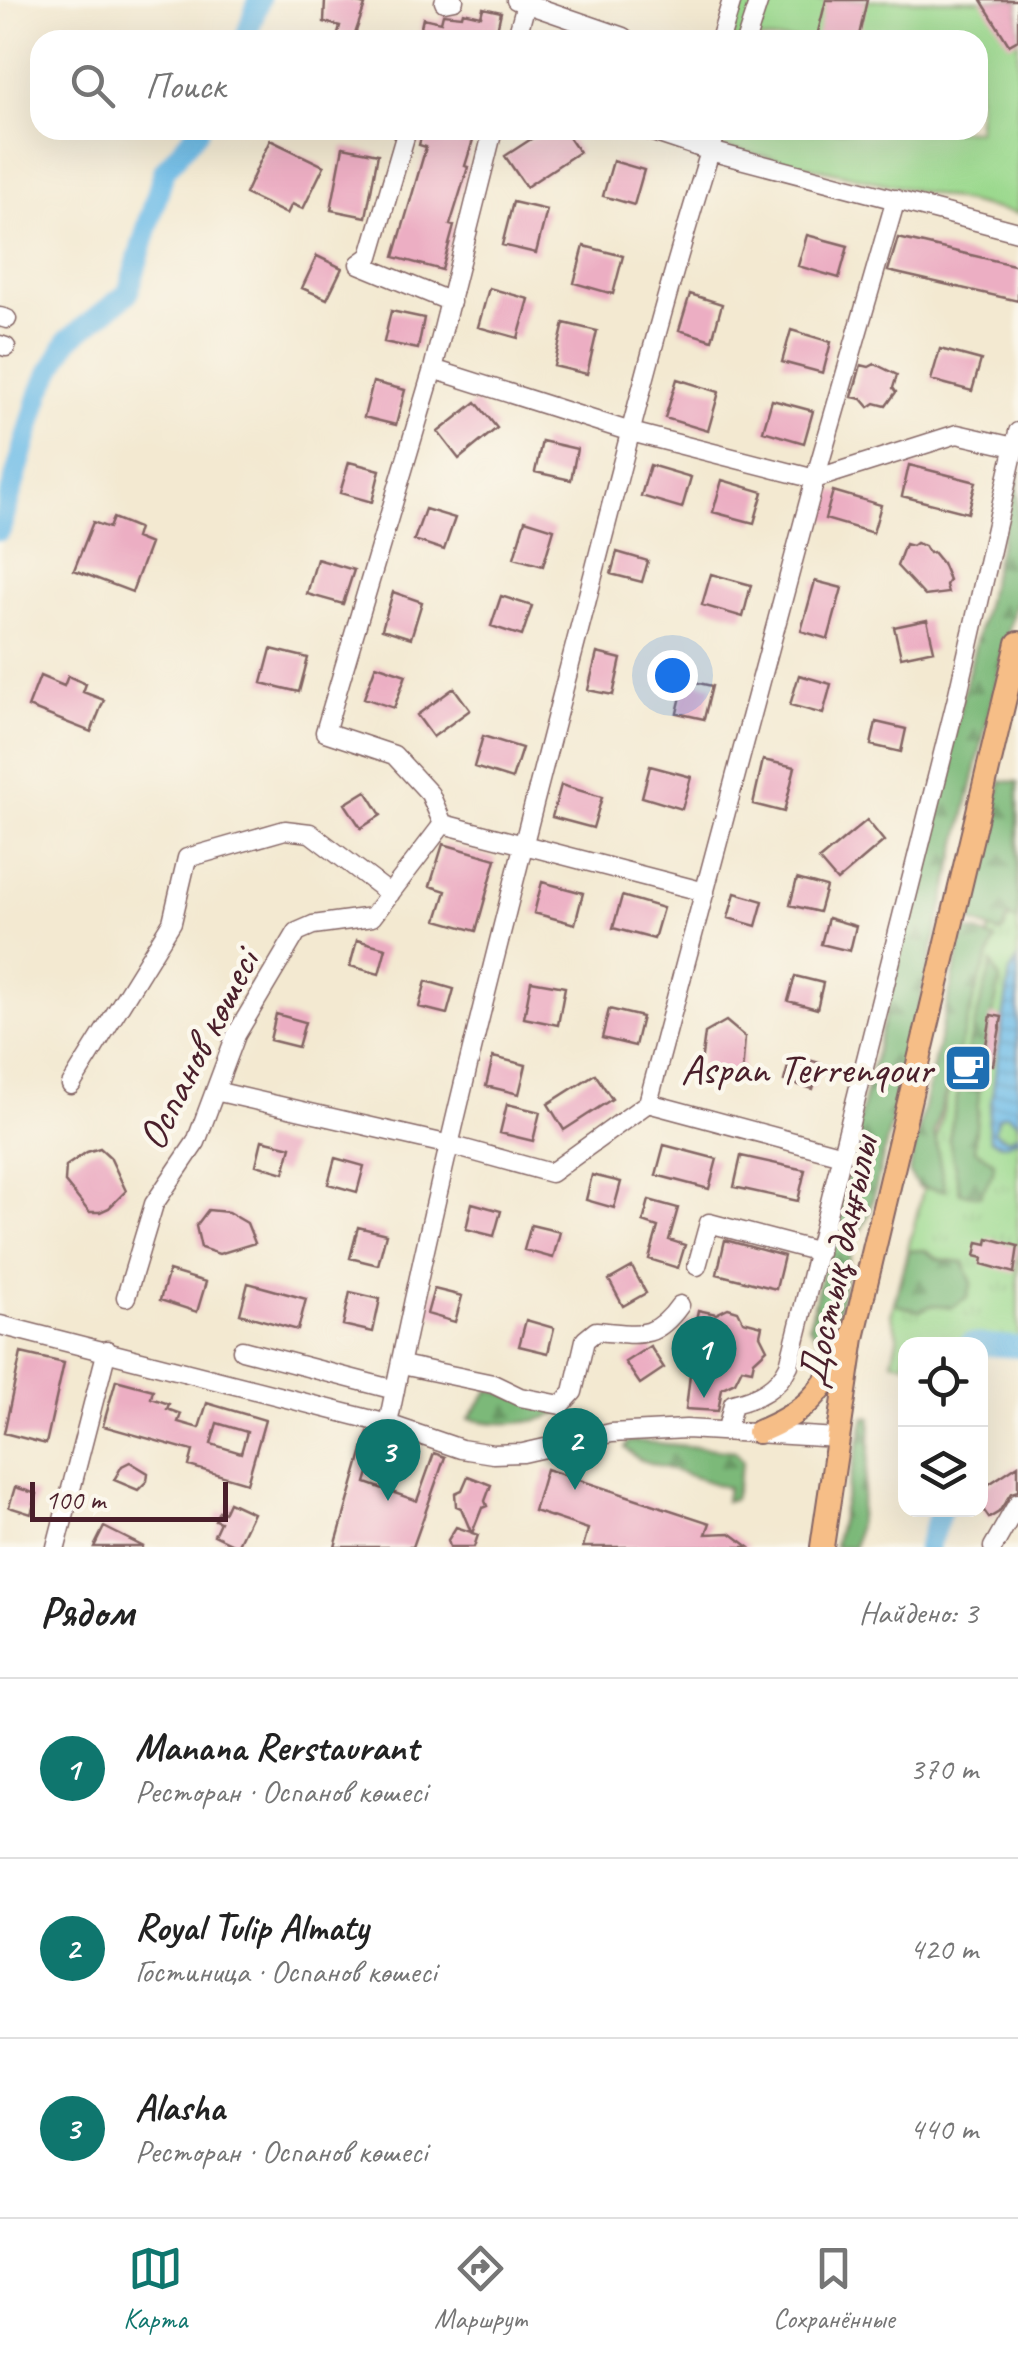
<!DOCTYPE html>
<html lang="ru">
<head>
<meta charset="utf-8">
<style>
  :root { --surface:#fff; --page:#f6f6f6; --text:#222; --muted:#767676; --line:#e0e0e0; --accent:#0f766e }
  body { margin:0; font-family:Caveat,sans-serif; background:var(--page); color:var(--text) }
  .controls { position:absolute; right:30px; bottom:30px; display:grid; overflow:hidden; border-radius:20px; box-shadow:0 10px 40px #0002 }
  .controls button { width:90px; height:90px; display:grid; place-items:center; padding:0; border:0; border-bottom:2px solid var(--line); background:var(--surface); color:var(--text); font:50px sans-serif }
  .scale { position:absolute; left:30px; bottom:25px; width:198px; box-sizing:border-box; padding-left:10px; border:5px solid #4a1f2b; border-top:0; font-size:28px; line-height:35px; white-space:nowrap; color:#4a1f2b; -webkit-text-stroke:8px #fbf7ec; paint-order:stroke }
  .you { position:absolute; left:672px; top:675px; width:35px; height:35px; margin:-25px; border:8px solid #fff; border-radius:50%; background:#1a73e8; box-shadow:0 0 0 15px #1a73e833 }
  .badge { display:grid; place-items:center; width:65px; height:65px; border-radius:50%; background:var(--accent); color:#fff; font-size:32px; font-weight:700 }
  .pin { position:absolute; translate:-50% -82px; filter:drop-shadow(0 2px 5px #0008) }
  .pin::after { content:''; position:absolute; top:52px; width:35px; height:30px; background:inherit; clip-path:polygon(0 0,100% 0,50% 100%) }
  .list { margin:0; padding:0; list-style:none }
  h2 { display:flex; justify-content:space-between; align-items:center; height:130px; margin:0; padding:0 40px; font-size:42px }
  h2 small { font-size:32px; font-weight:400; color:var(--muted) }
  .list li { display:grid; grid-template-columns:65px 1fr auto; gap:30px; align-items:center; box-sizing:border-box; height:180px; padding:0 40px; border-top:2px solid var(--line) }
  .list b { display:block; font-size:38px; white-space:nowrap }
  .list p { margin:0; font-size:32px; white-space:nowrap; color:var(--muted) }
  .list em { font-size:32px; font-style:normal; color:var(--muted) }
  .icon { flex:none; width:55px; height:55px; fill:none; stroke:currentColor; stroke-width:2; stroke-linecap:round; stroke-linejoin:round }
  .map { position:relative; flex:none; width:1018px; height:1547px; overflow:hidden }
  .search { position:absolute; background:var(--surface); box-shadow:0 10px 40px #0002; left:30px; right:30px; top:30px; height:110px; display:flex; align-items:center; gap:25px; box-sizing:border-box; padding:0 35px; border-radius:30px; color:var(--muted); font-size:38px }
  .sheet { height:670px; background:var(--surface) }
  nav { display:flex; justify-content:space-around; align-items:center; box-sizing:border-box; height:140px; border-top:2px solid var(--line); background:var(--surface); font-size:28px; color:var(--muted) }
  nav a { display:grid; justify-items:center; gap:5px }
  nav .on { color:var(--accent) }
  .map>svg:first-child { display:block }
  .grass { fill:url(#grass-tufts); stroke:#727c5c; stroke-width:2.5 }
  .forest { fill:url(#forest-firs); stroke:#636c52; stroke-width:2.5 }
  .garden { fill:#9bd98e; stroke:#727c5c; stroke-width:2.5 }
  .water { fill:url(#water-rules); stroke:#5b6d89; stroke-width:2.5 }
  .lines { fill:none; stroke-linecap:round; stroke-linejoin:round }
  .river { stroke:#6cbbe7; stroke-width:22 }
  .building { fill:#ecaec3; fill-rule:evenodd }
  .minor-casing { stroke:#856665; stroke-width:21 }
  .major-casing { stroke:#856665; stroke-width:26 }
  .minor { stroke:#fff; stroke-width:18 }
  .major { stroke:#f6be87; stroke-width:22 }
  .labels { text-anchor:middle; stroke-width:9; stroke-linejoin:round; paint-order:stroke }
  .street-label { font-size:42px; fill:#4a1f2b; stroke:#fbf7ec }
  .poi-label { font-size:42px; fill:#4a1f2b; stroke:#fbf7ec; text-anchor:end }
</style>
</head>
<body>
<div class="map">
<svg width="1018" height="1547" viewBox="0 0 1018 1547">
  <defs>
    <pattern id="grass-tufts" width="24" height="20" patternUnits="userSpaceOnUse" patternTransform="scale(2.5)"><rect width="24" height="20" fill="#9bd98e"/><path d="M3 7l-1-3M5 7V3M7 7l1-3M15 17l-1-3M17 17v-4M19 17l1-3" fill="none" stroke="#87ba7b"/></pattern>
    <pattern id="forest-firs" width="22" height="20" patternUnits="userSpaceOnUse" patternTransform="scale(2.5)"><rect width="22" height="20" fill="#7cb979"/><path d="M5 1l3.5 6h-7zM16 11l3.5 6h-7z" fill="#689663"/></pattern>
    <pattern id="water-rules" width="6" height="5" patternUnits="userSpaceOnUse" patternTransform="scale(2.5)"><rect width="6" height="5" fill="#6cbbe7"/><path d="M0 2.5h6" fill="none" stroke="#5fa0c6"/></pattern>
  </defs>
  <rect width="100%" height="100%" fill="#fbf7ec"/>
  <filter id="ink" filterUnits="userSpaceOnUse"><feTurbulence type="fractalNoise" baseFrequency=".01" numOctaves="2"/><feDisplacementMap in="SourceGraphic" scale="20" xChannelSelector="R" yChannelSelector="G"/><feConvolveMatrix kernelMatrix="1 2 1 2 8 2 1 2 1" color-interpolation-filters="sRGB"/></filter>
  <filter id="wash" filterUnits="userSpaceOnUse"><feTurbulence type="fractalNoise" baseFrequency=".0048" numOctaves="4" result="noise"/><feDisplacementMap in="SourceGraphic" scale="40" xChannelSelector="R" yChannelSelector="G"/><feGaussianBlur stdDeviation="2.25" result="paint"/><feColorMatrix in="noise" values="0 0 0 0 0 0 0 0 0 0 0 0 0 0 0 0 0 1.4 0 .05"/><feComposite in="paint" operator="in"/></filter>
  <g filter="url(#wash)">
    <rect width="100%" height="100%" fill="#f3e9d1"/>
    <path class="grass" d="M1018 804V1342L982 1335 958 1344H906L905 1364 892 1361 898 1335 891 1315 996 905Z"/>
    <path class="forest" d="M1018 470V592L870 1211 850 1253 832 1342 823 1346 809 1326Z
      M1001 781 1018 782V921L1008 918 1004 930 999 933 967 920Z
      M964 930 978 932 995 940 979 982 934 1132 945 1190 918 1187 909 1172Z
      M992 963 1000 980 983 1063 987 1064 979 1092 974 1149 994 1162 993 1172 980 1196 960 1193 949 1139 963 1066Z
      M924 1250 938 1259 963 1262 972 1283 967 1297 951 1308 933 1305 919 1311 894 1304 909 1251Z
      M489 1390 569 1409C539 1425 502 1426 469 1419Z
      M865 1417 871 1418 870 1451 854 1547H834Z
      M637 1441 735 1451 743 1461 734 1499 725 1501 728 1488 638 1459 625 1448 628 1442Z"/>
    <path class="garden" d="M744 0H1018V214L719 146 698 137 701 130H978V40H730Z"/>
    <path class="water" d="M1018 959V1123L1007 1114 999 1117 994 1131 1001 1137 1010 1139 1018 1134V1138C1008 1145 1000 1146 990 1139L988 1124 1010 972Z"/>
    <g class="lines">
      <path class="river" d="M245 40 259 0
        M0 530 41 390 68 340 128 293 164 171 198 130
        M970 1344 1018 1347
        M928 1547 941 1510"/>
    </g>
    <g id="blocks">
      <path class="building" d="M325 0H348L365 5 354 37 338 33 340 26 324 22Z
        M826 0H867L858 40H816Z
        M981 0H1018V40L1009 45Z
        M483 8 501 12 495 39 477 35 476 40H418L423 18 441 22 443 14 462 16 463 12 481 16Z
        M423 130H476L465 166 468 167 450 225 454 226 442 270 394 257 426 147 419 145Z
        M545 130H564L579 152 526 187 505 156Z
        M270 140 324 166 303 209 292 204 287 214 245 194Z
        M343 147 378 154 366 217 331 210Z
        M613 161 644 170 634 205 603 196Z
        M513 202 547 210 536 253 502 245Z
        M807 235 848 246 839 278 798 266Z
        M898 238 1018 266V301L888 271Z
        M584 246 623 256 613 294 574 283Z
        M317 256 342 268 327 299 302 288Z
        M489 288 529 299 518 338 478 327Z
        M690 294 722 304 712 340 679 330Z
        M391 311 424 318 418 349 384 342Z
        M564 323 597 331 587 374 554 366Z
        M791 330 831 342 823 373 782 362Z
        M940 349 981 360 972 391 931 380Z
        M875 364 897 375 893 388 896 392 886 406 875 403 869 407 862 399 852 397 861 365 869 367Z
        M677 379 719 392 708 431 665 418Z
        M373 382 405 390 396 425 364 417Z
        M772 400 813 411 804 443 763 431Z
        M476 402 497 428 459 459 438 432Z
        M542 441 577 449 571 480 535 472Z
        M349 462 380 470 372 502 340 493Z
        M650 465 691 477 682 508 641 496Z
        M909 465 976 482 968 513 902 496Z
        M722 480 763 492 754 523 713 512Z
        M833 491 881 505 873 533 825 519Z
        M425 509 455 518 444 550 414 540Z
        M113 518 138 528 135 538 150 544 132 592 74 570 93 522 109 528Z
        M525 520 554 529 543 566 514 558Z
        M916 543 925 546 929 553 933 552 942 563 949 580 946 585 948 593 925 596 897 566 905 544 912 546Z
        M617 552 648 561 642 582 611 574Z
        M317 559 354 570 343 604 307 594Z
        M711 574 751 585 743 617 702 605Z
        M815 581 842 588 828 639 801 631Z
        M393 592 422 602 411 638 382 629Z
        M501 596 532 606 522 636 491 626Z
        M927 620 934 650 901 657 894 627Z
        M271 649 308 658 299 692 262 683Z
        M597 653 621 659 613 695 588 690Z
        M376 665 406 675 394 708 364 698Z
        M799 675 831 684 823 714 790 705Z
        M40 676 64 686 68 676 86 684 83 692 104 700 91 732 28 707Z
        M685 680 712 686 704 719 677 713Z
        M454 688 470 710 433 737 417 715Z
        M876 722 906 729 901 752 871 745Z
        M483 736 522 748 512 779 474 767Z
        M763 760 795 767 784 812 753 804Z
        M650 766 691 777 682 809 642 797Z
        M561 785 602 797 593 828 552 817Z
        M366 791 381 815 361 828 345 804Z
        M867 820 884 841 837 881 819 860Z
        M443 844 496 859 476 931 437 920 446 891 430 886Z
        M797 879 826 887 819 912 790 905Z
        M542 882 583 893 575 924 534 913Z
        M735 893 763 901 756 926 728 918Z
        M622 896 663 908 654 939 613 928Z
        M828 918 856 926 850 951 821 944Z
        M357 940 386 948 379 974 350 966Z
        M795 976 823 983 817 1009 788 1001Z
        M426 981 454 989 447 1014 419 1007Z
        M531 981 565 987 558 1025 524 1018Z
        M609 1009 642 1017 635 1046 602 1038Z
        M276 1014 305 1022 298 1047 270 1040Z
        M991 1015 1002 1017 993 1065 983 1063Z
        M726 1021 745 1037 742 1075 721 1086 700 1071 705 1033Z
        M791 1055 820 1063 813 1089 784 1081Z
        M493 1057 526 1065 519 1094 486 1086Z
        M595 1074 612 1099 564 1130 548 1104Z
        M507 1104 540 1112 533 1141 500 1133Z
        M262 1140 291 1147 284 1173 256 1165Z
        M664 1145 717 1159 709 1189 656 1175Z
        M100 1148 110 1157 126 1191 109 1208 100 1212H89L65 1182 66 1166 87 1152Z
        M741 1156 805 1170 798 1201 734 1187Z
        M335 1158 364 1166 357 1192 328 1184Z
        M592 1175 621 1182 614 1208 586 1200Z
        M649 1200 678 1208 669 1240 685 1245 678 1268 649 1259 658 1227 643 1222Z
        M472 1203 501 1211 494 1236 466 1229Z
        M208 1210 228 1212 247 1223 255 1243 219 1254 201 1248 196 1226Z
        M531 1225 560 1232 553 1258 524 1250Z
        M358 1227 386 1234 378 1265 350 1258Z
        M988 1238 1018 1246 1014 1273 982 1264 983 1258 975 1256 978 1242 987 1244Z
        M725 1240 784 1256 776 1289 717 1274Z
        M632 1267 646 1293 623 1306 609 1280Z
        M169 1271 206 1282 197 1312 160 1300Z
        M248 1283 306 1299 298 1330 240 1314Z
        M434 1289 462 1296 455 1322 427 1314Z
        M350 1292 380 1299 373 1332 343 1325Z
        M728 1308 738 1311 743 1321 762 1326 760 1335 767 1349 754 1361 752 1370 742 1368 735 1382 722 1388 718 1411 686 1409 692 1357 686 1356 689 1342 683 1334 685 1324 696 1320 698 1310 716 1314Z
        M526 1320 554 1328 548 1353 519 1346Z
        M650 1346 664 1368 640 1384 625 1362Z
        M21 1353 64 1363 46 1444 4 1433Z
        M116 1380 153 1390 151 1398 169 1404 167 1409 181 1414 178 1422 199 1428 207 1403 265 1420 247 1483 189 1466 193 1451 103 1426ZM217 1423 247 1432 241 1453 211 1444Z
        M368 1432 380 1435 366 1483 417 1501 434 1453 445 1457 413 1547H335Z
        M130 1462 148 1473 147 1481 138 1490 114 1480 122 1466Z
        M1018 1465V1491L1011 1493 999 1512 989 1518 980 1505V1490Z
        M546 1469 710 1523 706 1534 730 1533 749 1547H583L588 1529 534 1511Z
        M468 1476 491 1485 485 1501 487 1506 482 1508 472 1533 478 1535 474 1547H450L448 1540 456 1527 471 1532 461 1508 456 1506 455 1493 462 1490Z
        M15 1487 37 1494 31 1514 9 1507Z
        M229 1502 253 1513 237 1546 214 1535 220 1522 215 1520 219 1511 224 1513Z
        M104 1527 144 1547H94Z"/>
    </g>
  </g>
  <g filter="url(#ink)">
    <use href="#blocks" fill-opacity="0" stroke="#856665" stroke-width="2.5"/>
    <g class="lines">
      <g class="minor-casing">
        <path id="minor" d="M516 0 623 37
          M444 2 454 0
          M516 40 527 0
          M720 40 732 0
          M746 40 759 0
          M407 130 370 256 359 264 451 302
          M647 130 710 151 1018 232
          M0 317 7 319
          M0 345 6 347
          M433 369 631 432 815 479 957 434 1014 447
          M443 824 430 794 394 755 325 732 433 369 493 130
          M71 1085 172 922 187 858 285 830 310 833 390 894
          M215 1091 450 1145 551 1173 648 1103 815 479 896 199
          M648 1103 842 1155
          M697 1266 709 1223 819 1252
          M126 1297 154 1204 196 1142 236 1035 297 932 313 925 372 917 443 824 705 892
          M0 1325 388 1424 461 1449 493 1454 523 1453 611 1433 686 1429 838 1438
          M242 1350 395 1390
          M402 1365 493 1384 520 1397 561 1405 573 1392 585 1340 596 1331C637 1334 654 1342 680 1305
          M388 1424C438 1173 503 923 567 676 615 494 659 309 717 130
          M727 1429 733 1404C758 1398 778 1388 789 1365L957 698 1018 432
          M56 1547 107 1350
          M993 1547 1018 1503"/>
      </g>
      <g class="major-casing">
        <path id="major" d="M758 1432C812 1410 819 1392 849 1345
          M822 1547 853 1338 1018 643"/>
      </g>
      <use href="#minor" class="minor"/>
      <use href="#major" class="major"/>
    </g>
  </g>
  <defs>
    <g id="cafe-square" transform="scale(2.5)"><rect x="-9" y="-9" width="18" height="18" rx="4" fill="#1f6fb2" stroke="#fbf7ec"/><path d="M-5.5-4.5H6V0H3Q3 3.5 0 3.5H-2.5Q-5.5 3.5-5.5 0ZM3-3.2v2h1.7v-2ZM-6 4.5H4V6H-6Z" fill="#fff"/></g>
  </defs>
  <g fill-rule="evenodd">
    <use href="#cafe-square" x="968" y="1068"/>
  </g>
  <g class="labels">
    <g class="street-label">
      <text transform="translate(197 1049) rotate(-63)" y="15">Оспанов көшесі</text>
      <text transform="translate(836 1261) rotate(-78)" y="15">Достық даңғылы</text>
    </g>
    <g class="poi-label">
      <text x="933" y="1083">Aspan Terrenqour</text>
    </g>
  </g>
</svg>
<div class="controls">
<button><svg class="icon" aria-label="locate" viewBox="0 0 24 24"><circle cx="12" cy="12" r="6"/><path d="M12 2v4M12 18v4M2 12h4M18 12h4"/></svg></button>
<button><svg class="icon" aria-label="layers" viewBox="0 0 24 24"><path d="M12 4l9 5-9 5-9-5zM3 14l9 5 9-5"/></svg></button>
</div>
<div class="scale">100 m</div>
<div class="you"></div>
<div class="pin badge" style="left:704px;top:1398px">1</div>
<div class="pin badge" style="left:575px;top:1490px">2</div>
<div class="pin badge" style="left:388px;top:1501px">3</div>
<div class="search"><svg class="icon" aria-label="search" viewBox="0 0 24 24"><circle cx="10" cy="10" r="6"/><path d="M15 15l6 6"/></svg>Поиск</div>
</div>
<section class="sheet">
<h2>Рядом<small>Найдено: 3</small></h2>
<ul class="list">
<li><span class="badge">1</span><div><b>Manana Rerstaurant</b><p>Ресторан · Оспанов көшесі</p></div><em>370 m</em></li>
<li><span class="badge">2</span><div><b>Royal Tulip Almaty</b><p>Гостиница · Оспанов көшесі</p></div><em>420 m</em></li>
<li><span class="badge">3</span><div><b>Alasha</b><p>Ресторан · Оспанов көшесі</p></div><em>440 m</em></li>
</ul>
</section>
<nav>
<a class="on"><svg class="icon" aria-label="map" viewBox="0 0 24 24"><path d="M3 6l6-2 6 2 6-2v14l-6 2-6-2-6 2zM9 4v14M15 6v14"/></svg>Карта</a>
<a><svg class="icon" aria-label="directions" viewBox="0 0 24 24"><path d="M12 3l9 9-9 9-9-9zM9 14v-3h6M13 9l2 2-2 2"/></svg>Маршрут</a>
<a><svg class="icon" aria-label="saved" viewBox="0 0 24 24"><path d="M7 4h10v16l-5-4-5 4z"/></svg>Сохранённые</a>
</nav>
</body>
</html>
